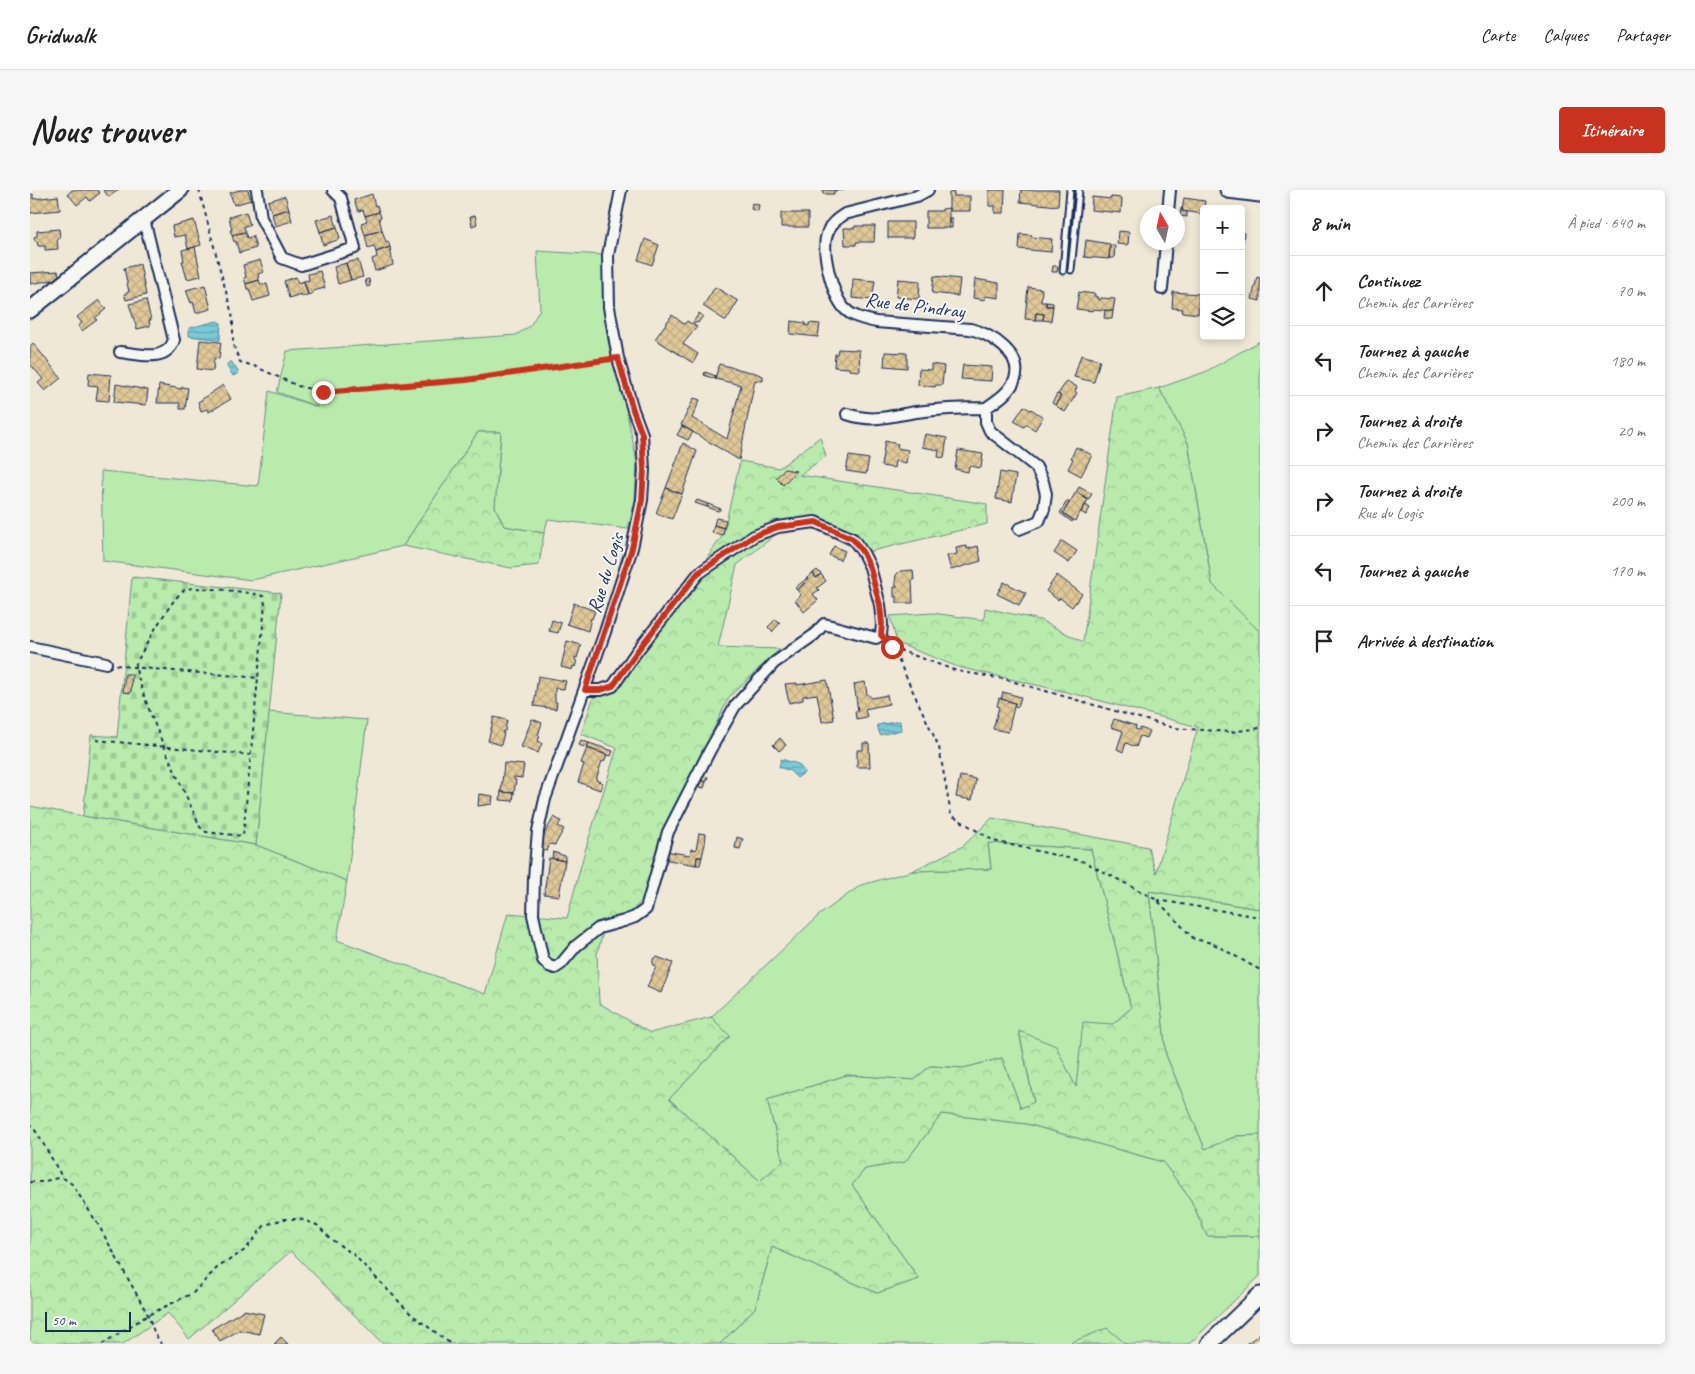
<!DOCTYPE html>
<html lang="fr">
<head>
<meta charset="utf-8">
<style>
  :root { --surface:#fff; --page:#f6f6f6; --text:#222; --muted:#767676; --line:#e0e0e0; --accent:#c8321e }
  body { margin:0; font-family:Caveat,sans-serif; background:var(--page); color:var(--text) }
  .controls { position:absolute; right:15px; top:15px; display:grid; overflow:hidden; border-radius:5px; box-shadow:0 2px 8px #0003 }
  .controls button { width:45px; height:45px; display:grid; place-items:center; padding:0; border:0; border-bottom:1px solid var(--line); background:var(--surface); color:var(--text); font:25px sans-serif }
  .compass { position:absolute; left:1110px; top:15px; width:45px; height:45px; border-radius:50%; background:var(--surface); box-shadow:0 2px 8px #0003; rotate:351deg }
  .scale { position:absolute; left:15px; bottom:12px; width:86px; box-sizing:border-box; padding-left:5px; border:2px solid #1b2f5e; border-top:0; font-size:14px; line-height:18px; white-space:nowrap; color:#1b2f5e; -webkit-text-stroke:4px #f6f6f2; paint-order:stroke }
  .stop { position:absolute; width:15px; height:15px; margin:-11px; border:4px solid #c8321e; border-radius:50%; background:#fff }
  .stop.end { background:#c8321e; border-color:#fff; box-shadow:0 1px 5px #0008 }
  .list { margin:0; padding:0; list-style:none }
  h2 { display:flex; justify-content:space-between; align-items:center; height:65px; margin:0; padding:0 20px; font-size:21px }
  h2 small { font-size:16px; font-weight:400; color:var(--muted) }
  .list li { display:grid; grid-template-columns:32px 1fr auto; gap:15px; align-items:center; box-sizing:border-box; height:70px; padding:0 20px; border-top:1px solid var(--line) }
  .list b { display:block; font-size:19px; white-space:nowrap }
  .list p { margin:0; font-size:16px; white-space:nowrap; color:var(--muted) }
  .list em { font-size:16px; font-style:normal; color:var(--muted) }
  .icon { flex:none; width:28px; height:28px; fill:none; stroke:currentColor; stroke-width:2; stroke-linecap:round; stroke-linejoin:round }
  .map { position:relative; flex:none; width:1230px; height:1154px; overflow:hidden; border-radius:5px }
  header { display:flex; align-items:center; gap:30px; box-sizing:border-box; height:70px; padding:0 25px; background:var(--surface); border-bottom:1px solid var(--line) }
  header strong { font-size:24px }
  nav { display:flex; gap:28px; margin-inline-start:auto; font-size:18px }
  .intro { display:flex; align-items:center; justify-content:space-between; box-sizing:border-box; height:120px; padding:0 30px }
  h1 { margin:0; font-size:35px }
  .button { padding:12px 22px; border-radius:5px; background:var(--accent); color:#fff; font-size:18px; font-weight:700 }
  main { display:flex; gap:30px; padding:0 30px }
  aside { flex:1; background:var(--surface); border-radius:5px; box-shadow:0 2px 8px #0003 }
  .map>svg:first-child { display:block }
  .green { fill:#b8ebac; stroke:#6a8d85 }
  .forest { fill:url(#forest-crowns); stroke:#6a8d85 }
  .cemetery { fill:url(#cemetery-stones); stroke:#6a8d85 }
  .water { fill:url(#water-rules); stroke:#558ca7 }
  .building { fill:url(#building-cross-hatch); stroke:#1b2f5e }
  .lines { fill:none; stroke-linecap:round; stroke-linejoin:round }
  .lane-casing { stroke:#1b2f5e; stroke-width:9 }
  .street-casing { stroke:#1b2f5e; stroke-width:14 }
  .secondary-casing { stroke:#1b2f5e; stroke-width:19 }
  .path { stroke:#1b2f5e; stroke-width:2; stroke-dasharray:4 4; stroke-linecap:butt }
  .lane { stroke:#f6f6f2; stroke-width:5 }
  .street { stroke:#f6f6f2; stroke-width:10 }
  .secondary { stroke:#f6f6f2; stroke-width:15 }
  .route { stroke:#c8321e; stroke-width:6 }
  .labels { text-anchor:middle; stroke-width:4; stroke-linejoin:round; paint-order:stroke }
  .street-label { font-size:20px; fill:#1b2f5e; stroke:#f6f6f2 }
</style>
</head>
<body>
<header>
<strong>Gridwalk</strong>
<nav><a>Carte</a><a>Calques</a><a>Partager</a></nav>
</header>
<div class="intro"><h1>Nous trouver</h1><a class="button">Itinéraire</a></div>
<main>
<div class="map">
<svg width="1230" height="1154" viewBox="0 0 1230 1154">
  <defs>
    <pattern id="forest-crowns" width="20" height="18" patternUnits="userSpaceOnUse" patternTransform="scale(1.25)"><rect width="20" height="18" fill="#b8ebac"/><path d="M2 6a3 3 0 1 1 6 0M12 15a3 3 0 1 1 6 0" fill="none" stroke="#9eca96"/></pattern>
    <pattern id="cemetery-stones" width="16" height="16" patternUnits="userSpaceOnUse" patternTransform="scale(1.25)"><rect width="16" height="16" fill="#b8ebac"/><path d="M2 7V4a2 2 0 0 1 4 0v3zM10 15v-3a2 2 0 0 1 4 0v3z" fill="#9eca96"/></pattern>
    <pattern id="water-rules" width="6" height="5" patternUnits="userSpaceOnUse" patternTransform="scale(1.25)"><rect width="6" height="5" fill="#7bcad7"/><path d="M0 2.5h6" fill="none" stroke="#64a4b2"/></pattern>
    <pattern id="building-cross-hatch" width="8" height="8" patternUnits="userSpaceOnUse" patternTransform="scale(1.25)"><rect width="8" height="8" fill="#e0c897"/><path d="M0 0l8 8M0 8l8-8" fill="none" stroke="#c0ac85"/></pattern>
  </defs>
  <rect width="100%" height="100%" fill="#efe8d7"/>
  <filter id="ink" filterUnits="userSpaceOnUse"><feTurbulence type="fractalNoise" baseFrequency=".02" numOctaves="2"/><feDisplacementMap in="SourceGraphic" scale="10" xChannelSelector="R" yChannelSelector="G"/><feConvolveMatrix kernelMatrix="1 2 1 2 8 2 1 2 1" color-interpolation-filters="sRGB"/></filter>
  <g filter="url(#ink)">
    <path class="green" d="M507 61 574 65 573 107 578 151 590 189 607 272 605 310 598 339 518 329 514 343 474 336 465 317 471 242H448L373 356 222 390 73 371 71 281 228 296 239 201 288 217 247 202 257 161 486 145 500 136 510 119Z
      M1230 151V442L1182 394 1158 253 1129 198 1175 182Z
      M239 522 337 530 317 691 226 655Z
      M958 653 1061 659 1101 818 1083 834 1046 898 989 842 1004 913 991 918 972 868 934 878 900 876 884 890 817 885 737 910 753 971 730 991 639 909 700 846 681 827 788 726 831 695 882 681 961 679Z
      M1119 701 1230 719V945L1207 946 1175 959 1136 865Z
      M912 924 997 934 1133 972 1161 1010 1177 1046H1230V1086L1159 1154H690L725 1118 742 1057 847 1103 889 1089 822 995 835 979 875 972Z"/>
    <path class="forest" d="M1129 198 1158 253 1182 394 1230 442V719L1119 701 1136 865 1175 959 1207 946 1230 945V1046H1177L1161 1010 1133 972 997 934 912 924 875 972 835 979 822 995 889 1089 847 1103 742 1057 725 1118 690 1154H353L261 1061 159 1149 138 1123 93 1154H0V616L53 626 226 655 317 691 307 750 455 804 478 723 537 728 554 664 587 558 551 544 564 506 585 500 693 345 710 271 749 278 790 247 796 266 770 285 957 314V334L833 363 786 338 749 342 707 375 688 457 750 459 699 507 634 643 614 708 600 723 576 732 567 764 569 813 620 843 681 827 700 846 639 909 730 991 753 971 737 910 817 885 884 890 900 876 934 878 972 868 991 918 1004 912 989 841 1026 856 1046 897 1053 832 1083 834 1101 818 1061 659 958 653 961 679 882 681 933 656 962 628 1118 657 1126 683 1168 537 1045 504 928 477 867 453 860 426 902 423 954 430 955 418 1010 430 1053 452 1087 207Z
      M448 242H471L465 317 474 336 514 343 509 375 481 378 373 356Z
      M1077 1138 1096 1154H1040L1042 1152Z"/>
    <path class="cemetery" d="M102 387 251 403 226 655 53 626 61 545 87 547Z"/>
    <path class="water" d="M187 131 191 133 190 150 159 146V138Z
      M201 171 209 183 203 186 196 175Z
      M870 531 871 540 850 545 847 535Z
      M751 569 768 574 775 582 767 588 760 581 749 577Z"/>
    <path class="building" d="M42 0H67L70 3 60 11 57 7 47 15 38 4Z
      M73 0H88L79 7Z
      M209 0H218L221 10 204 15 200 3Z
      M793 0H815L804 1V4H793Z
      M959 0H975L974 23H965V16H959Z
      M991 0H1029L1028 16 990 12Z
      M924 2V6H940V21H919V3Z
      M3 4V9L28 6 30 20 0 23V5Z
      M342 4 345 16 347 15 349 22 335 26 333 20 328 21 324 10Z
      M255 6 259 19 242 24 238 11Z
      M1062 7 1081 9V7L1092 8 1091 23 1061 20Z
      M1154 8 1175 11 1173 24 1152 21Z
      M722 13 729 15 728 21 721 19Z
      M919 18V38H896V21H912V19Z
      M1151 18 1153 19 1152 21 1157 22V27L1150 26Z
      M259 19 262 31 245 36 242 24Z
      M216 22 220 35 214 36 215 42 202 45 200 40H202L199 27Z
      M349 22 351 27 349 28 352 40 335 45 331 33 337 31 335 26Z
      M751 23H778V37H751Z
      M303 25 307 37 290 42 286 30Z
      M445 25 447 34 442 36 440 27Z
      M919 28H922V38H919Z
      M164 30 171 55 158 59 155 45 144 47 142 36Z
      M858 32H883V48H858Z
      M825 36H845L844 52H826V55H815L814 38H825Z
      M307 37 310 49 293 55 290 42Z
      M29 39 30 48H27L28 59 15 60V56H8L7 51H5L4 47 7 46V41Z
      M352 40 356 52 358 51 360 57 346 62 344 56 338 58 335 45Z
      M1088 41 1099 42 1098 55 1087 54Z
      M215 42 217 48 223 46 226 58 209 63 206 51 204 52 202 45Z
      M1211 42 1214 43 1212 57H1211Z
      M990 44 1002 45 1001 47 1022 49 1021 62 989 59Z
      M615 49 629 55 622 75 608 70Z
      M1056 50 1080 54 1079 69 1054 67Z
      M1080 55 1085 56 1084 68H1079Z
      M165 57 171 86 157 89 152 71H154L152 60Z
      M360 57 363 75 345 81 342 69 347 67 346 62Z
      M230 70 234 82 228 84 229 90 216 94 214 88 216 87 213 75Z
      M328 70 333 87 321 90 316 73Z
      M316 73 321 90 308 94 304 77Z
      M110 74 116 105 96 110 94 104 99 102 94 78Z
      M1023 76H1028L1027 82H1022Z
      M28 81 29 85 23 90 0 94V83Z
      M290 81 295 98 283 101V103L278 105 274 91 279 90 278 84Z
      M904 86 930 89 928 106 902 103Z
      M266 87 268 93 274 91 278 105 272 107 271 104 259 108 254 91Z
      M1227 87 1230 88V111L1222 109Z
      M339 89 340 96 337 97 335 90Z
      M823 89 845 91 842 110 822 108Z
      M868 89 890 91 889 109 866 107Z
      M945 89 969 93V108L955 106V110L943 108Z
      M229 90 231 95 237 94 240 106 223 111 219 99H217L216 94Z
      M175 95 181 119 166 123 163 112 161 113 156 100Z
      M685 97 708 111 696 131 673 116Z
      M998 97 1012 99 1011 112H1016V116H1023L1021 131 1013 130 1014 124 1006 123 1005 130 995 129Z
      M1049 102 1065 104V107H1068L1067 109 1070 110 1071 108 1085 109 1083 121 1063 119V121L1046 119Z
      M1143 102 1169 104 1168 124 1152 122 1153 119 1142 118Z
      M69 110 76 119 65 128 67 130 52 141 48 136 52 133 47 127Z
      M116 110 121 130H119L120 136 107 139 99 114Z
      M1016 112 1023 113V116H1016Z
      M1075 120 1083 121 1082 129 1074 128Z
      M669 123 673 126 668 133 666 132 664 135 667 137 653 154 668 164 663 173 625 149 642 125 654 134 657 131 662 134Z
      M1006 123 1014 124 1013 130H1005Z
      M761 131 776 133 775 135 779 136V133L790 134 788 147 760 144Z
      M170 150 191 152 189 169 184 168 183 181 167 179Z
      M3 153 31 188 15 201 8 193 13 189 0 174V156Z
      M808 159 829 160 830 181 819 180V178L804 177 805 164H807Z
      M855 162 877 163V178L854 176Z
      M1051 165 1070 170 1064 192 1044 187Z
      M689 174 720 182H723L733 186V191L725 190 709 270 651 235 664 208 670 210 662 228 697 249 711 195 685 189Z
      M901 174 914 176 912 195H906L905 197 888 195 889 179 901 180Z
      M933 175 962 177 961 191 931 189Z
      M675 182 686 186 685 189 674 185Z
      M59 183 81 185 79 211 66 210 68 196 58 195Z
      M1037 191 1047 197 1045 201 1047 203 1035 222 1025 215 1031 206 1028 204Z
      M86 194 118 200 116 215 84 212Z
      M129 195 152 199V197L158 198 155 219H150V213H127Z
      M193 195 201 209 179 222 177 219 171 221 168 212Z
      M1027 204 1031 206 1025 215 1022 213Z
      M994 216 1000 220 1001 219 1013 227 1005 240 996 234 994 237 984 231Z
      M652 236 663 242 658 250 647 245Z
      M895 244 917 248 914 268 908 267 909 260 892 257Z
      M855 251 868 254 867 258 878 260 876 273 865 271 864 278 851 276Z
      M653 253 667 261 652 304 636 298Z
      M1046 257 1062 265 1051 286 1038 279 1043 269 1041 268Z
      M928 260 953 264 951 278 939 276 938 282 925 279Z
      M819 266 839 269 836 284 816 281Z
      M754 279 766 281 753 295 746 288Z
      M970 282 986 285 982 312 966 309Z
      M1049 297 1062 304 1058 310 1046 302Z
      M636 298 652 304 642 329 626 323Z
      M1046 302 1058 310 1045 331 1033 323Z
      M667 310 678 314 677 317 665 313Z
      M1037 311 1039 313 1033 323 1043 330 1042 332 1030 323Z
      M678 314 691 319 688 321 677 317Z
      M1056 315 1060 318 1056 325 1051 322Z
      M686 328 696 330 694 338 684 335Z
      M684 335 694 338 693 345 682 343Z
      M1032 351 1047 361 1039 373 1024 363Z
      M804 356 815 361 810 370 799 365Z
      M937 356V359L948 356 951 371 921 380 917 366 927 364 926 358Z
      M787 380 791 384 786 388 783 383Z
      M883 380 884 390H882L883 413H867V407H864V397H867L865 393 866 385 870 381Z
      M783 383 786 388 791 384 796 391 787 398 789 400 783 404 788 410 774 422 765 410 771 405 767 400 778 390 777 388Z
      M1027 385 1052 404 1042 417 1030 408 1028 410 1016 401Z
      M777 388 778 390 767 400 765 398Z
      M974 392 996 403 989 415 967 404Z
      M544 413 565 421 562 429 561 428 558 441 537 434Z
      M746 429 750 433 742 442 738 437Z
      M522 430 531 433 528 443 519 441Z
      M537 451 551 455 547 468 545 467V470L547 471 545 477 543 476 542 480 531 477Z
      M95 484H102L101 503 93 502Z
      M508 486 536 491 534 499 525 498V512H527L526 519 504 516Z
      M797 490 804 530 792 532 787 504 773 506V510L759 513 755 494 767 493V495Z
      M835 492 837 504 842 508 857 505 859 514 835 519 837 527 826 529 825 521H828L824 494Z
      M973 502 991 507 988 517 984 516 985 513 971 509Z
      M969 508 985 513 978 542 963 539 969 517 967 516Z
      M464 527 477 530 475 541H473L472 543H474L471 555 458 551Z
      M502 529 512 533 508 545 510 546 508 551 512 553 508 563 491 557Z
      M1084 529 1106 536 1105 539 1109 540 1110 538 1119 541 1116 548 1110 546 1106 557 1096 553 1093 562 1087 559 1093 541 1081 537Z
      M750 548 756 555 749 561 743 555Z
      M551 550 559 553 557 558 549 555Z
      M559 553 583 561 581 566 557 558Z
      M833 553H839L840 577H827V560H833Z
      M557 558 577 565 574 572 572 571 566 590 573 593 570 600 548 592 554 574 551 573Z
      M474 573 494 575 492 588 484 587V590H486L484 603 471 602Z
      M673 586 678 587 676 592 671 590Z
      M930 586 946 589 942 610 926 607Z
      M671 590 676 592 674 598 669 597Z
      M471 602 484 603 483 611 470 610Z
      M449 604 463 606 462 614 448 616Z
      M524 627 531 631 528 636 534 639 525 655 520 654 517 661 510 660 512 648Z
      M669 643 676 644 675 654 672 667H667L666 675 633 669 635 661 660 665 661 659 666 660Z
      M707 647 713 649 710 659 705 658Z
      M523 662 535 666V671L522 668Z
      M667 667H672L670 675H666Z
      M519 668 535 671 529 706 514 704Z
      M627 767 643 773 631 803 617 797 626 777 623 774V769Z
      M214 1120 234 1124 229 1144 210 1140 190 1151 182 1139Z
      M1230 1144V1154H1216Z
      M251 1147 258 1154H244Z"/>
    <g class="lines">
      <g class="lane-casing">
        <path id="lane" d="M1041 80 1049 0
          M1033 81 1040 0
          M851 445 862 457"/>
      </g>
      <g class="street-casing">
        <path id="street" d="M227 0 231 28 252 68 271 75 325 58 311 8 303 0
          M1138 22 1140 0
          M1132 99 1136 52
          M90 162C110 164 136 173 144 150L114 29
          M956 218V232L960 241 1006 277 1013 292 1016 304 1014 319 1009 331 989 339
          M817 224C844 233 859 226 886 222 909 219 933 218 956 218 966 211 979 203 984 191 996 166 960 143 940 139L846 132C834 129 822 127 814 118 802 104 791 61 797 44 800 34 807 29 815 24L887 6 898 0
          M0 457 76 473
          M555 500H571L583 496 607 461 669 383 724 346 748 337 785 332 823 349 833 363 840 377 850 415 852 434 851 445 846 448 794 434 784 445 744 473 705 516 680 560 638 642 616 719 605 727 594 731 569 738 546 756 531 774 525 778 519 776 513 770 503 725 504 688 508 641 515 609 575 442 602 358 612 310 614 280 612 244 603 220 588 168 579 117 578 65 591 0"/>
      </g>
      <g class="secondary-casing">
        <path id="secondary" d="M1198 0 1230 4
          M0 120 150 0
          M1179 1154 1230 1105"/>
      </g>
      <path class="path" d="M169 0 203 128V154L210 172 224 176 268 196 293 202 436 190 577 169
        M869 460 927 481 974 489 1144 538 1201 542 1230 538
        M865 463 909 557 921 625 964 651 1055 672 1127 710 1164 749 1182 753 1230 780
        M86 475C133 481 180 483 228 488L213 646 176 642 170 637C147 584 120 532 105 476 112 461 142 406 156 399 165 396 222 402 233 406L235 414 228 488
        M66 550 220 565
        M1127 710 1230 727
        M0 933 9 946 32 987 42 994 69 1036 118 1125 124 1142 131 1154
        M0 992H11L32 987
        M72 1154 118 1125 163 1103 187 1078 215 1060 235 1035 254 1029H270L287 1035 302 1050 323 1064 381 1124 421 1154"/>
      <use href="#lane" class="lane"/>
      <use href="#street" class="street"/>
      <use href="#secondary" class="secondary"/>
    </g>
  </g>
  <g class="lines" filter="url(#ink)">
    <path class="route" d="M293 202 436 190 588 168 603 220 612 244 614 280 612 310 602 358 555 500H571L583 496 608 460 668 383 724 346 748 337 786 332 823 349 833 363 840 378 850 415 852 434 851 445 862 457"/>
  </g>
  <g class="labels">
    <g class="street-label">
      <text transform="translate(885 115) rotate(7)" y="7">Rue de Pindray</text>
      <text transform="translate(575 383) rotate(-73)" y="7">Rue du Logis</text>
    </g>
  </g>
</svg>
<div class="controls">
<button>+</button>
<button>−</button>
<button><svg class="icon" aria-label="layers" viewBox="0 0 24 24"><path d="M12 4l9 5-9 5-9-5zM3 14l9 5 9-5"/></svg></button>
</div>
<svg class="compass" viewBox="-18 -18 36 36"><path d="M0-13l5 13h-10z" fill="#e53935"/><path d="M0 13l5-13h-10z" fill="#767676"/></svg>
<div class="scale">50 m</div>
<div class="stop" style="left:862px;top:457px"></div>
<div class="stop end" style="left:293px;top:202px"></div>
</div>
<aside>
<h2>8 min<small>À pied · 640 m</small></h2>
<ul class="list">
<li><svg class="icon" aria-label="ahead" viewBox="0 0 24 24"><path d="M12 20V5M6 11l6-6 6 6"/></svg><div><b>Continuez</b><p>Chemin des Carrières</p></div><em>70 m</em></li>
<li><svg class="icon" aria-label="left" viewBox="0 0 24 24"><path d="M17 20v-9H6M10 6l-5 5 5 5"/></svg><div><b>Tournez à gauche</b><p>Chemin des Carrières</p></div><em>180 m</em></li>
<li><svg class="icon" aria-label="right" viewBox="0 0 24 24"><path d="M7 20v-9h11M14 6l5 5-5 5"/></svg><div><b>Tournez à droite</b><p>Chemin des Carrières</p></div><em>20 m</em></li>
<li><svg class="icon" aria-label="right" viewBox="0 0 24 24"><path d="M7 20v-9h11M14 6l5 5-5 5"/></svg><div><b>Tournez à droite</b><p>Rue du Logis</p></div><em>200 m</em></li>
<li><svg class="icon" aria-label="left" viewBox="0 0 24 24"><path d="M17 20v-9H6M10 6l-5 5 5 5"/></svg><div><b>Tournez à gauche</b></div><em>170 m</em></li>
<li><svg class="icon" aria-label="arrive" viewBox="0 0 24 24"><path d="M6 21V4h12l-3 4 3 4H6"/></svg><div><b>Arrivée à destination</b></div></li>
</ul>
</aside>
</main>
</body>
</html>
